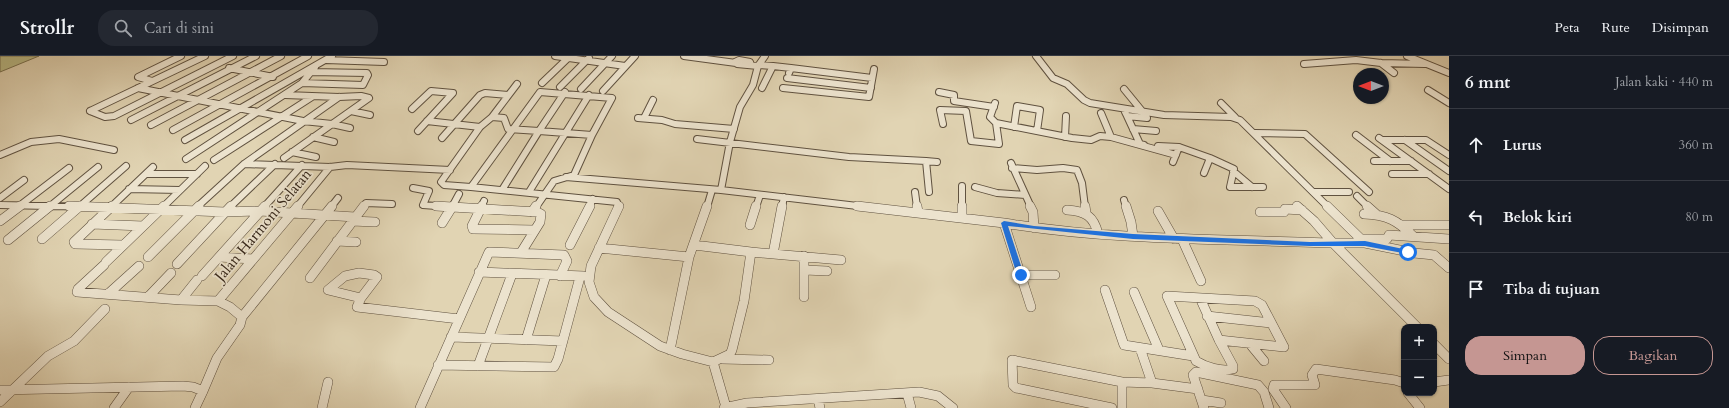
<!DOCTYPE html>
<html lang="id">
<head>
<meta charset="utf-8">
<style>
  :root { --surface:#171b24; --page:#242831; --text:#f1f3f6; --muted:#9ea1a6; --line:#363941; --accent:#c59692 }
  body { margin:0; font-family:Cardo,serif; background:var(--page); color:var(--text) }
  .controls { position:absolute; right:12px; bottom:12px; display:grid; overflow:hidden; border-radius:8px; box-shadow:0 1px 3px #0004 }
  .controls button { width:36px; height:36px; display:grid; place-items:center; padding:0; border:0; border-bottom:1px solid var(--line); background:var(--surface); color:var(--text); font:20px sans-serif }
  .compass { position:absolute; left:1353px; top:12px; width:36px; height:36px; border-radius:50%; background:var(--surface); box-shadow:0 1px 3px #0004; rotate:270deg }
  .stop { position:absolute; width:12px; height:12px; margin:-9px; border:3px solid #1a73e8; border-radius:50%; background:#fff }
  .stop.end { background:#1a73e8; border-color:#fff; box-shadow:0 1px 4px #0008 }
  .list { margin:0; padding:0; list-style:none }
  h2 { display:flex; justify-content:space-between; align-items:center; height:52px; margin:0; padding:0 16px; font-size:17px }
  h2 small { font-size:13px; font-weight:400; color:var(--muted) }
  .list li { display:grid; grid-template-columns:26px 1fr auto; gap:12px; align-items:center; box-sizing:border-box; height:72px; padding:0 16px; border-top:1px solid var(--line) }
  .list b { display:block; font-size:15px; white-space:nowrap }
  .list em { font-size:13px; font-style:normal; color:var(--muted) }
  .actions { display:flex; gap:8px; padding:12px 16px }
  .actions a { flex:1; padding:9px 0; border:1px solid var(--accent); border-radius:16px; text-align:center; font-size:14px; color:var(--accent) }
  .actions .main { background:var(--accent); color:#111 }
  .icon { flex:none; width:22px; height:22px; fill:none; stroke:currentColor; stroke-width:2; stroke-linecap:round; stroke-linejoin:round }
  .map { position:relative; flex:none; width:1449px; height:352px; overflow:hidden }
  header { display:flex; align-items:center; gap:24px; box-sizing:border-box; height:56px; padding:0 20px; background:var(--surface); border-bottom:1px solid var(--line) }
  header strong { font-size:19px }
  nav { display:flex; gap:22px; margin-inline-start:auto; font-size:14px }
  .search { width:280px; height:36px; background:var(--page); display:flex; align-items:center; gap:10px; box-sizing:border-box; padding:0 14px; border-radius:16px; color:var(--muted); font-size:15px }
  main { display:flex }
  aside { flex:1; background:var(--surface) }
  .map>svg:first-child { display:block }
  .green { fill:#babb87; stroke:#787050 }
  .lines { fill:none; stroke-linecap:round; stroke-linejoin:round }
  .minor-far1-casing { stroke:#605240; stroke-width:8 }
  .minor-casing { stroke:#605240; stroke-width:10 }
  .minor-far1 { stroke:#ece3ce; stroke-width:6 }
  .minor { stroke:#ece3ce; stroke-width:9 }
  .route { fill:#1a73e8 }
  .labels { text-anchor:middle; stroke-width:3.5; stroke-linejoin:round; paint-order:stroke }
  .street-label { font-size:15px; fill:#352619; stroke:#ece3ce }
</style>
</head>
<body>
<header>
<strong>Strollr</strong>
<div class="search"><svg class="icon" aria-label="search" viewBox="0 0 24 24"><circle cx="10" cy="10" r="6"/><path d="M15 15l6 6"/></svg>Cari di sini</div>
<nav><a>Peta</a><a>Rute</a><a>Disimpan</a></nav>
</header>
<main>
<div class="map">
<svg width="1449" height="352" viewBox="0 0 1449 352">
  <rect width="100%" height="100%" fill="#e1d4b3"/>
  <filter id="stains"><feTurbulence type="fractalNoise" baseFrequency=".005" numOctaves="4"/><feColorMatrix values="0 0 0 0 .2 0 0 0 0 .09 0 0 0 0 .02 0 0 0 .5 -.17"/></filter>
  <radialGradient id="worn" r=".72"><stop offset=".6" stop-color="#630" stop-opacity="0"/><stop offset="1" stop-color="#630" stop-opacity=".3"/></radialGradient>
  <path class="green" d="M0 0H39L0 16Z"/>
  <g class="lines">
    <g class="minor-far1-casing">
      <path id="minor-far1" d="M555 0 625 10
        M684 0 736 7
        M1036 0 1053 22 1067 28 1084 44 1090 47 1164 59 1231 61 1240 64 1328 151
        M1407 0 1449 17
        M326 4 384 6
        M1381 7 1394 17
        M1304 8 1356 4 1381 7 1425 8
        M751 9 750 6 739 4 735 6 737 8 758 10
        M759 9 773 10 762 32
        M773 10 791 12 789 17
        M229 12 273 21
        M791 12 872 22
        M787 22 871 32
        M152 25 138 21 181 0
        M302 27 363 29 368 19 367 17 311 16
        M542 27 568 2
        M560 31 589 2
        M138 32 303 65 332 68 350 72
        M783 32 869 41 874 13
        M581 33 612 0
        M1124 33 1142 55
        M1428 34 1449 47
        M603 35 635 0
        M939 36 954 39V45L994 51
        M995 47 990 61 996 67 1072 82 1091 84 1100 80 1111 81
        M1221 47 1235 61
        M412 53 431 35 453 37 418 75
        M90 55 105 61 114 60 233 0
        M90 55 205 0
        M351 55 370 59
        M1125 56 1127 60 1147 62
        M1101 57 1111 81 1176 99
        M1127 60 1140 88 1144 89
        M492 61 504 62 508 73 539 75 565 36
        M638 62 662 64 675 68 734 73
        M644 62 653 44
        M131 64 256 0
        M427 65 480 71
        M943 68 940 54 966 55 971 85 999 88 996 67
        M151 69 281 0
        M1014 71 1017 50 1040 54 1037 75
        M1133 73 1156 75
        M173 74 308 0
        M1255 77 1305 78 1369 136
        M1356 79 1390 105
        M313 81 334 86
        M1065 81 1066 60
        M442 82 480 39 485 37 508 39
        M1379 82 1449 133
        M697 83 849 101 926 105 929 136
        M185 84 332 0
        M1383 84H1426L1449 99
        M1405 84 1449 115
        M1158 90 1179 91 1173 106
        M1179 91 1210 102 1204 117
        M292 96 316 101
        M0 99 31 86 59 83 114 94
        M284 102 369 42 361 40 339 41 285 39
        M1210 102 1234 113 1230 131H1263
        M186 103 302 27 315 11
        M214 104 312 41
        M926 105 937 106
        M1374 105H1411
        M1011 107 1031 151
        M244 108 330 111 347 109 450 114
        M1012 112 1037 114 1063 112 1077 114 1082 127 1085 151
        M1233 115 1252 131
        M146 118H197
        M1392 118H1429
        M566 121 721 134 866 151
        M962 130V151
        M471 131 444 129 441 126 480 71 492 61 517 28
        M975 131 997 137 1025 139
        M413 132 429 135 423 149 450 151
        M129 133 180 134
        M502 134 539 75 592 79 612 42 540 36 471 131 617 146 618 151
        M721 134 730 86 740 51 753 29 758 10 765 0
        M529 136 589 39
        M915 136 917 151
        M1313 136H1349
        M1357 140 1368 151
        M0 142 24 124
        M1124 144 1126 151
        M0 149 101 151
        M18 151 69 112
        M49 151 98 111
        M79 151 126 110
        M111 151 153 111
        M163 151 205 110
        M197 151 244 108 339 41
        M230 151 275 108
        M264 151 302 109
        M297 151 330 111
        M331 151 338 142
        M363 151 366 147 392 148
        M452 151 459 138
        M481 151 484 145
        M536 151 554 125 574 119 592 79
        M589 151 593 143
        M707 151 712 134
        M756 151 760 139
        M782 151 784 141"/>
    </g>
    <g class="minor-casing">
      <path id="minor" d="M69 150 225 156 260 155 355 161
        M112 150 74 186 75 188 123 189
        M436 150 452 151 442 167
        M453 150 452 151 537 156 541 158 540 166 522 195
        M482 150 472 170 473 173 534 174
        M619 150 591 210 589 226 594 241 608 256 660 290 682 298 713 306 726 351
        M857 150 1004 167 1031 251
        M917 150 918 156
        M962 150V162
        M1030 150 1033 156 1034 172
        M1085 150 1086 157
        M1126 150 1131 166 1133 180
        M1297 150 1314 165 1333 187
        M1327 150 1365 187H1333L1417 271
        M1367 150 1376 158
        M1067 154C1085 155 1094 160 1098 178
        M1158 155 1174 183
        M532 156 536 150
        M1260 156H1284L1285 153 1302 154
        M1364 158C1387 159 1397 164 1413 180
        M0 165 20 150
        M352 165 375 166
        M1004 167C1112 185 1224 183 1333 187
        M92 168 143 170
        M750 169 756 150
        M1402 169H1449
        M42 183 80 150
        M1182 183 1201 225
        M1360 183H1387L1389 179 1449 183
        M8 184 50 150
        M337 185 356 186
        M1365 187 1414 197 1434 199 1449 212
        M570 189 590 150
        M694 189 751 196
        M599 192 689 201
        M773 198 782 150
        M804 200V241
        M148 201 199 150
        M219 201 253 203
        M106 206 164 150
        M177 208 231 150
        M104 209 78 233 77 236 181 244 218 245 230 251 242 261
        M805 214 827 215
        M479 216 584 220
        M359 217 374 219 377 221 361 242 328 234 345 220Z
        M1021 219H1055
        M202 220 265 150
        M310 222 364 150
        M1105 234 1124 289 1193 300
        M1134 236 1159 294
        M108 238 139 210
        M149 240 171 217
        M1167 240 1255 245 1262 249 1284 291 1219 284 1233 310V313C1221 316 1206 311 1196 305Z
        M361 242 357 251 459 263
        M1200 242 1219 284
        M181 244 197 224
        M218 245 298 150
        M1207 260 1271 267
        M451 281 563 285
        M526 284 546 219
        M1250 288 1264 305
        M1434 288 1449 303
        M670 294 689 201 707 150
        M722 303 769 304
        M713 306 730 298 732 294 744 245 751 196 841 204
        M438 309 554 311 558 303 580 221
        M478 310 512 218
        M1434 326 1449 324
        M1152 327 1198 333
        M0 334 183 330 193 331 203 335 195 352
        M203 335 217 302 240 269 242 261 332 150
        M907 337 911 352
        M1408 337 1420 352
        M818 343 820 352
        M1202 344 1221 347
        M0 346 48 300 74 285 105 253
        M114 352 129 331
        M322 352 328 326
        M420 352 489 196 564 199 567 205 560 220
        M724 352 747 347 919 336 938 340 953 352
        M1112 352 1016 332 1013 329 1012 304 1122 326
        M1122 352V326L1152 327 1140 292
        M1204 352 1193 319 1196 316 1258 329 1264 336 1269 352
        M1286 352 1273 333 1274 329H1315L1312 319 1316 313 1395 324 1404 327"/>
    </g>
    <use href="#minor-far1" class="minor-far1"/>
    <use href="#minor" class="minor"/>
  </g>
  <path class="route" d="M1004 165 1034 170 1133 178 1310 186 1365 185 1408 194 1412 196 1408 198 1365 190H1310L1133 183 1008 170 1024 219 1021 221 1017 219 1001 167Z"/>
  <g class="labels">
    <g class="street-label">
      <text transform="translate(263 169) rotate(-50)" y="5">Jalan Harmoni Selatan</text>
    </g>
  </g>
  <rect width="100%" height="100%" filter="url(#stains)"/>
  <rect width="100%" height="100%" fill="url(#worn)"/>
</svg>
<div class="controls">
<button>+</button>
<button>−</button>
</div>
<svg class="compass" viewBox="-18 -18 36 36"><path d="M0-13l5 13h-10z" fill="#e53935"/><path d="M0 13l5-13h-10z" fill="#9ea1a6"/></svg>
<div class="stop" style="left:1408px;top:196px"></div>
<div class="stop end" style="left:1021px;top:219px"></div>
</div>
<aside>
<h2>6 mnt<small>Jalan kaki · 440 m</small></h2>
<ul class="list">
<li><svg class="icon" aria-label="ahead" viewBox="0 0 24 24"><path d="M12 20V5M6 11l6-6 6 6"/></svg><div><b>Lurus</b></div><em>360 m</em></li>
<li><svg class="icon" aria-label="left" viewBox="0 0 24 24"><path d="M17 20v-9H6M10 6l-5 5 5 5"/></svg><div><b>Belok kiri</b></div><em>80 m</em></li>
<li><svg class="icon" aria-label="arrive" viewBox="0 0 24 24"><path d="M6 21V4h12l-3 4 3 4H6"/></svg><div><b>Tiba di tujuan</b></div></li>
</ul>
<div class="actions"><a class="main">Simpan</a><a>Bagikan</a></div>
</aside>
</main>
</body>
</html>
